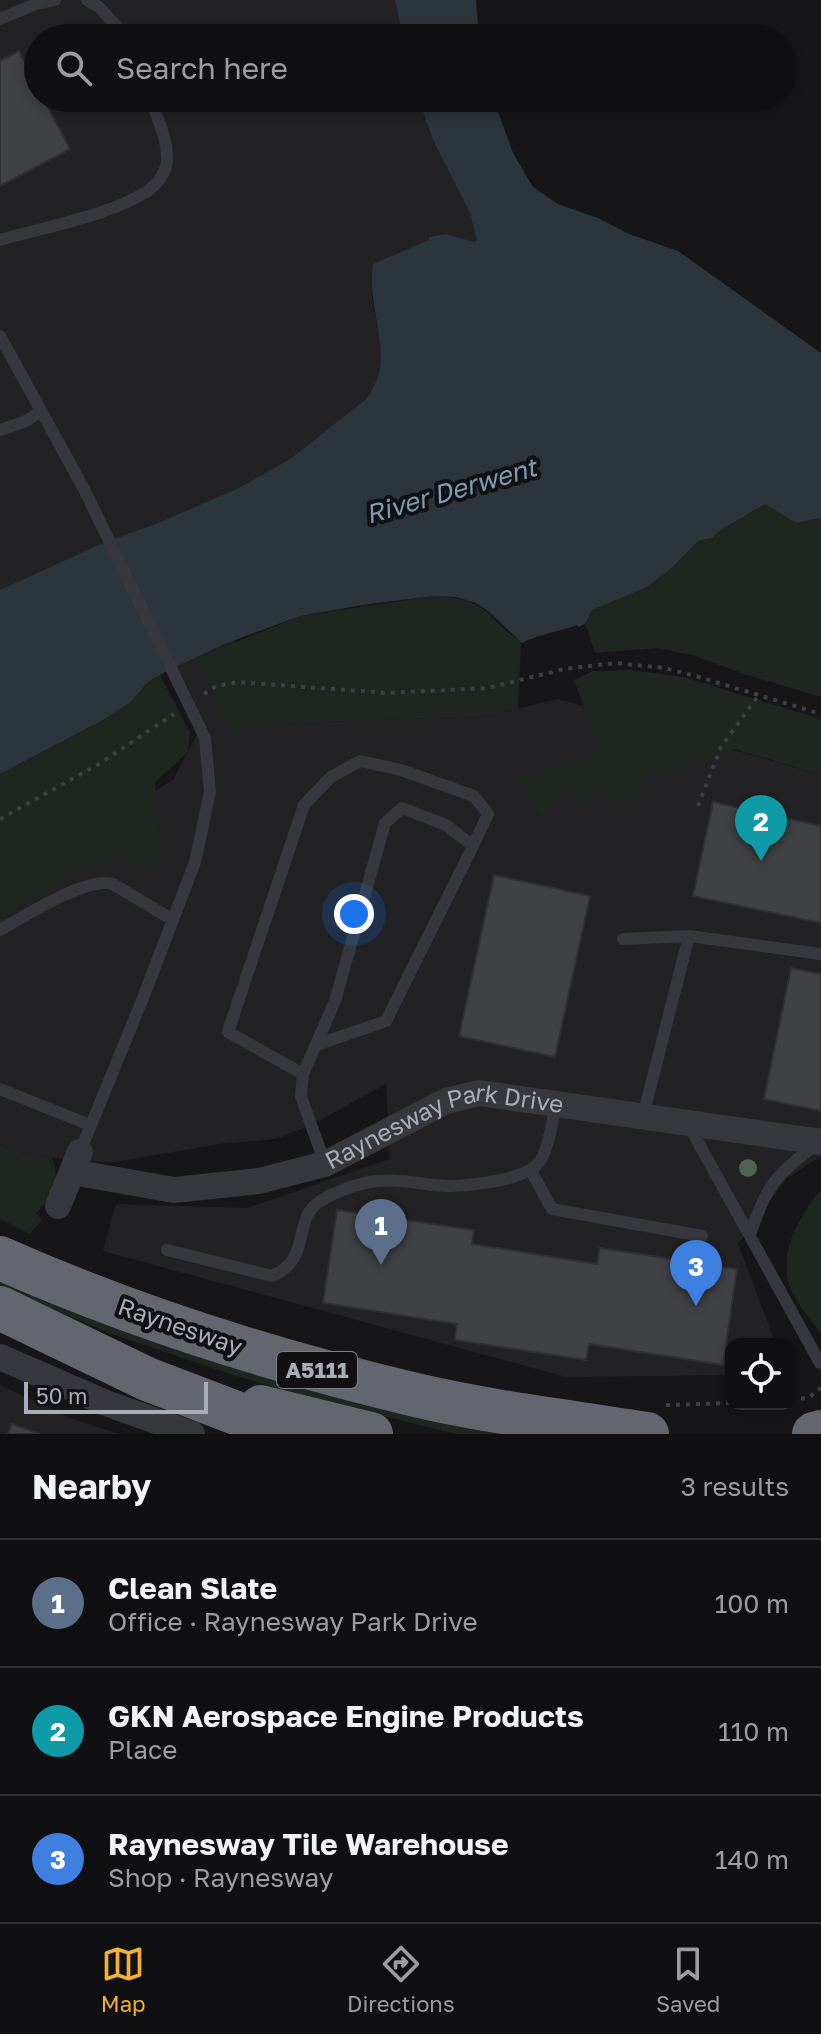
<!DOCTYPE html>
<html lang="en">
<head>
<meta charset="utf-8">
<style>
  :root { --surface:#101012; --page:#19191b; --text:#f1f3f6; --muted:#9c9d9f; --line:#303032; --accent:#f2b134 }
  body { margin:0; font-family:"Golos Text",sans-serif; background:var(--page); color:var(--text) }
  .controls { position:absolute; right:24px; bottom:24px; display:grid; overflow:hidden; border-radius:16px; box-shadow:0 4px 12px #0003 }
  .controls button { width:72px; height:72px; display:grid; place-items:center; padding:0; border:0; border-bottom:2px solid var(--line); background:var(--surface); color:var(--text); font:40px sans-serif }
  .scale { position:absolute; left:24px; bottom:20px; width:184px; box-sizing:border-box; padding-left:8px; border:4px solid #a8adb8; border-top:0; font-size:22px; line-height:28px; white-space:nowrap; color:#a8adb8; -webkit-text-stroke:6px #111113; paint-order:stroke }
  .you { position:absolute; left:354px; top:914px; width:28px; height:28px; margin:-20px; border:6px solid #fff; border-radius:50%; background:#1a73e8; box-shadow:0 0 0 12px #1a73e833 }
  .badge { display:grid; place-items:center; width:52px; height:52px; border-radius:50%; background:var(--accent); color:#fff; font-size:26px; font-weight:700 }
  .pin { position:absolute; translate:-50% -66px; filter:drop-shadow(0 2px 4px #0008) }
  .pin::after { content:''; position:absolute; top:42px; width:28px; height:24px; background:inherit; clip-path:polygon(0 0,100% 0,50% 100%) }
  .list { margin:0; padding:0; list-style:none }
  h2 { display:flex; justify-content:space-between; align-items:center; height:104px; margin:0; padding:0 32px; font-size:34px }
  h2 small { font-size:26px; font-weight:400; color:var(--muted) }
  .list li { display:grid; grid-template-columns:52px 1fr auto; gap:24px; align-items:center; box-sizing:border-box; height:128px; padding:0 32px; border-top:2px solid var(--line) }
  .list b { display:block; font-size:30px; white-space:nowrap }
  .list p { margin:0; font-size:26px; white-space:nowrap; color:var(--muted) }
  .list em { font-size:26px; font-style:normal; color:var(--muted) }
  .icon { flex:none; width:44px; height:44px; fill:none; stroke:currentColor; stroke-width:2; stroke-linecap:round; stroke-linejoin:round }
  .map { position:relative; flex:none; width:821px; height:1434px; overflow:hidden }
  .search { position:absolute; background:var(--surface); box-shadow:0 4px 12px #0003; left:24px; right:24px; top:24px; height:88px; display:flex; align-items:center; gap:20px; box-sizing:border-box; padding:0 28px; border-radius:44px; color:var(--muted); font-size:30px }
  .sheet { height:488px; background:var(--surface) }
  nav { display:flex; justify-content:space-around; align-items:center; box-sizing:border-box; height:112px; border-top:2px solid var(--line); background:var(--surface); font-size:22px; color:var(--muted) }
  nav a { display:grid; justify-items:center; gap:4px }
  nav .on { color:var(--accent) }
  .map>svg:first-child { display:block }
  .built { fill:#222225 }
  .green { fill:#1e261f }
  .water { fill:#2c353c }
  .building { fill:#404145; stroke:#303034; stroke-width:2 }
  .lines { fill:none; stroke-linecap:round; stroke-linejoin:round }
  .path { stroke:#3d3f44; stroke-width:4; stroke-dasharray:4 6; stroke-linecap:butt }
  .lane { stroke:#37383d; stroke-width:12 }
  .street { stroke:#37383d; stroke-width:26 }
  .highway { stroke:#63666e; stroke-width:44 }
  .lane-bridge { stroke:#37383d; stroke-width:12 }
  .tree { fill:#506452 }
  .labels { text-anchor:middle; stroke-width:8; stroke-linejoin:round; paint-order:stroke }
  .shield { fill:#111113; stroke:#7b7e86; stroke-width:2 }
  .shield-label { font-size:22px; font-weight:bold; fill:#a8adb8 }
  .street-label { font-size:24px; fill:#a8adb8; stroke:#111113 }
  .water-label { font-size:26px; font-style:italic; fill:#7f9bb3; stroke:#111113 }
</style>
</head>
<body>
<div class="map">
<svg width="821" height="1434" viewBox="0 0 821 1434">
  <rect width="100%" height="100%" fill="#161618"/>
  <path class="built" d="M0 0H395L403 38H38V98H418L433 140 470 213 478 237 474 242 446 235 373 264 372 300 382 345 379 375 373 391 366 399 290 459 239 488 232 733 296 723 486 716 558 699 821 775V1156L786 1179 738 1244 776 1344H731V1375L566 1377 103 1251 116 1204 247 1208 390 1159 386 1084 311 1125 276 1139 219 1144 110 1163 27 1155 0 1145V886L173 780 197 734 104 543 0 594Z
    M0 1385 70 1418 119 1434H0Z"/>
  <path class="green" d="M765 504 796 523 821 518V697L744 674 695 656 658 648 595 653 585 624 592 610 645 588 672 568 698 541 712 538 721 530Z
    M434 596C489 598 482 615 521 642L518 708 486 716 296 723 232 734 197 658 300 616Z
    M630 670 683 677 821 719V775L734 749 670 775 647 777 632 804 602 794 584 809 568 794 555 801 541 817 519 777 600 751 574 680 593 671Z
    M160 675 190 732 188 752 155 782 163 875C152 870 138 862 127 861 85 859 35 898 0 919V774L105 719 131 702 148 682Z
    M0 1145 27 1155 52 1157C60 1186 56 1192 36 1213L42 1220 30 1234 0 1219Z
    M819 1191 821 1193V1334C811 1319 794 1301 789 1285 779 1248 799 1220 819 1191Z
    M0 1279 528 1434H457L311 1398 233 1375 112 1334 0 1287Z"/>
  <path class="water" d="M395 0H476L479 38H403Z
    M418 98H493L513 153 533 187 558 204 598 218 629 234 678 251 821 353V518L796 523 765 504 721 530 712 538 698 541 672 568 645 588 592 610 585 624 578 627 577 625C558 632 539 634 522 643L488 611 476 603 456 597 434 596 369 604 300 616 222 645 165 672 148 682 131 702 105 719 0 774V590L103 543 156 524 239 488 290 459 366 399C399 357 365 311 373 264L429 240V237L446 234 474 242 477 240 470 213 433 140Z"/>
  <path class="building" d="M19 51 38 88V98H43L70 149 0 186V61Z
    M713 802 821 826V923L693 896Z
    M494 875 590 896 555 1057 459 1036Z
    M791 968 821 974V1111L764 1099Z
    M337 1210 474 1230 472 1244 597 1264 600 1248 737 1269 723 1365 589 1344 586 1360 455 1340 457 1324 323 1303Z
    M12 1424 40 1434H8Z"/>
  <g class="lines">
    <path class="path" d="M204 694 216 686 238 682 387 693 488 688 564 669 616 663 664 668 699 677 821 714
      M698 806 721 747 758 696
      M0 819 99 764 174 714
      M791 1399 808 1398 821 1388
      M666 1405 731 1403"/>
    <path class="lane" d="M87 0 99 7 127 38
      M0 19 36 4 55 0
      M0 240C44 227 108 216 146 192 157 185 168 171 167 157 167 137 156 116 150 98
      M0 336 84 489
      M0 430 26 421 41 411
      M0 930C25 916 87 876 113 884L173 920
      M623 939 689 936 821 954
      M316 1045 386 1021 473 846 446 825 402 808 385 823 335 1001 303 1074 301 1096 325 1164
      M303 1074 228 1032 304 805 331 777 360 761 401 770 474 796 488 814 473 846
      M0 1089 90 1125
      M643 1116 689 936
      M688 1124 820 1363
      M80 1152 143 998 195 862 210 792 205 738
      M531 1171 552 1209 702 1236
      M750 1235C766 1186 775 1175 817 1144
      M167 1250 272 1276C312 1260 292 1220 319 1202 333 1192 360 1183 377 1181 401 1178 427 1186 451 1186 474 1185 532 1180 542 1158 550 1142 552 1121 556 1104"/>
    <g class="street">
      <path id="s1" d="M72 1172 174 1190 259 1181 325 1164 446 1101 479 1093 821 1142"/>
      <path d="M58 1206 80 1152"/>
      <path d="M0 1357 106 1403 192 1434"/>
    </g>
    <path class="highway" d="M0 1258C135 1318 276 1362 420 1396 494 1413 572 1422 647 1434
      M0 1308 147 1379 291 1434
      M261 1407 371 1434
      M814 1434 821 1432"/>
    <path class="lane-bridge" d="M84 489 205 738"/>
  </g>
  <circle class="tree" cx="748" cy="1168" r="9"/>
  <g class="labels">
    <rect class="shield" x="277" y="1352" width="80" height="36" rx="6"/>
    <g class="shield-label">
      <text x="317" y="1378">A5111</text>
    </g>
    <g class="street-label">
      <text dy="8" stroke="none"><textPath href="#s1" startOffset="386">Raynesway Park Drive</textPath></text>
      <text transform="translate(180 1327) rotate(19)" y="8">Raynesway</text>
    </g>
    <g class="water-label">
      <text transform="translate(451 491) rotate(-16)" y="9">River Derwent</text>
    </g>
  </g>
</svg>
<div class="controls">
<button><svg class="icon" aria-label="locate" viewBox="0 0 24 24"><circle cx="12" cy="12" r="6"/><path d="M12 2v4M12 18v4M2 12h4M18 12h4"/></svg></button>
</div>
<div class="scale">50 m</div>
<div class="you"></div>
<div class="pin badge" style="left:381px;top:1265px;background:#5c6f8a">1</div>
<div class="pin badge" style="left:761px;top:861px;background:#0f9aa8">2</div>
<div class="pin badge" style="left:696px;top:1306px;background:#3f7fe0">3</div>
<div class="search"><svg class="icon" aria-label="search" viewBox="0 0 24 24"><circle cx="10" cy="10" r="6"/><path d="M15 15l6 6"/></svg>Search here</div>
</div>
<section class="sheet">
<h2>Nearby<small>3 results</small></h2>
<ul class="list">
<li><span class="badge" style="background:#5c6f8a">1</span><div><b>Clean Slate</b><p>Office · Raynesway Park Drive</p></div><em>100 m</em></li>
<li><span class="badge" style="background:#0f9aa8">2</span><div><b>GKN Aerospace Engine Products</b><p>Place</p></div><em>110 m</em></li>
<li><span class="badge" style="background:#3f7fe0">3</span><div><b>Raynesway Tile Warehouse</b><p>Shop · Raynesway</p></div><em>140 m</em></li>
</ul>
</section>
<nav>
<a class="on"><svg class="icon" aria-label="map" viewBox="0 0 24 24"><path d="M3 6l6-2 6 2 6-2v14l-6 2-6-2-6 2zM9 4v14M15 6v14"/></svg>Map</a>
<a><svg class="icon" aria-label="directions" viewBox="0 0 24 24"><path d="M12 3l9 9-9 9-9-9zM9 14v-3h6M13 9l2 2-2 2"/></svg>Directions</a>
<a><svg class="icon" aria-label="saved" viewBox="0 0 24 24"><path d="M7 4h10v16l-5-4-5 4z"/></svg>Saved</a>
</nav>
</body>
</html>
